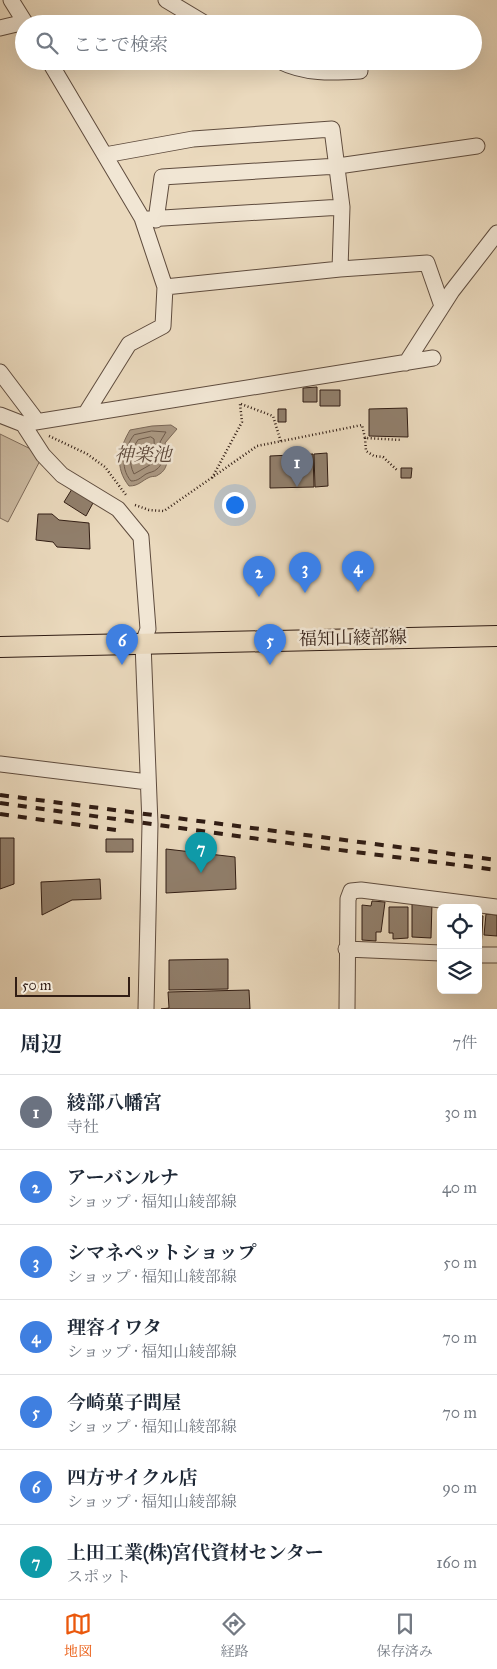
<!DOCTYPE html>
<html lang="ja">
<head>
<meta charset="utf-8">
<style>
  :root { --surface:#fff; --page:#f2f2f3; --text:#1f2937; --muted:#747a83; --line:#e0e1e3; --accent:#ea580c }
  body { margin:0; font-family:"IM FELL Great Primer","Noto Serif JP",serif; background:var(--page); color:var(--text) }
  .controls { position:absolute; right:15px; bottom:15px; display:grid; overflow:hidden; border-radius:8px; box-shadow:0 5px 20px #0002 }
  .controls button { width:45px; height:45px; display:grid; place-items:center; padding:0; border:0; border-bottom:1px solid var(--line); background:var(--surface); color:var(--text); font:25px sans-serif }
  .scale { position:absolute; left:15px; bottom:12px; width:115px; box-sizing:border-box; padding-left:5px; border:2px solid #311d14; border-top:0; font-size:14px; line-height:18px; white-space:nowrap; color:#311d14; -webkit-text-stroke:4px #f1e6d4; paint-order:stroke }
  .you { position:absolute; left:234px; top:504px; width:18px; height:18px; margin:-12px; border:4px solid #fff; border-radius:50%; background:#1a73e8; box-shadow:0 0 0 8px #1a73e833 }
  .badge { display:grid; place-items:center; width:32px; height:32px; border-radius:50%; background:var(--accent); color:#fff; font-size:16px; font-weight:700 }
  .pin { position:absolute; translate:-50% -41px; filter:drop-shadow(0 1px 2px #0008) }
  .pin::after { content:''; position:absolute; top:26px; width:18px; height:15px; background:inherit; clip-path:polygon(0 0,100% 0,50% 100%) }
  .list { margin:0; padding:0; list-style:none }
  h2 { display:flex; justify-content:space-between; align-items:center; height:65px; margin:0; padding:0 20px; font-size:21px }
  h2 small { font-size:16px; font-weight:400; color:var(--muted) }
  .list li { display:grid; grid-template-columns:32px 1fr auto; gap:15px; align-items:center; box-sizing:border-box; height:75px; padding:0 20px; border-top:1px solid var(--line) }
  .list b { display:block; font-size:19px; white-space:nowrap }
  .list p { margin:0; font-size:16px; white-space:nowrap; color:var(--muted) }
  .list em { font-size:16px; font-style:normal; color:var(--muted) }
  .icon { flex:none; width:28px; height:28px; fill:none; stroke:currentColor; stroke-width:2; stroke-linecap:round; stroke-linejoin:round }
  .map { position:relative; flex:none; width:497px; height:1009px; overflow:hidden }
  .search { position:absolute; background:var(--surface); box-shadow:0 5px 20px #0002; left:15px; right:15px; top:15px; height:55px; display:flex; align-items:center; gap:12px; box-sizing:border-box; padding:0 18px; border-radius:28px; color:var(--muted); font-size:19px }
  .sheet { height:590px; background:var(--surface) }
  nav { display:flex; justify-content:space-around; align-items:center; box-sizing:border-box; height:70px; border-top:1px solid var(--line); background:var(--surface); font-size:14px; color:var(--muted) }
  nav a { display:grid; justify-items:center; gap:2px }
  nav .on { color:var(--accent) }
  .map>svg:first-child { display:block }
  .green { fill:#cbb9a0; stroke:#7e6b5a }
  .water { fill:#ab9984; stroke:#7a6757 }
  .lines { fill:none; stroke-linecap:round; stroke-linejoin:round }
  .shore { stroke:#6e5b4c; stroke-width:1 }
  .building { fill:#917f6c; stroke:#311d14 }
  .minor-casing { stroke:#5f4c3e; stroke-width:17 }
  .major-casing { stroke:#311d14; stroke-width:22 }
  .path { stroke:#311d14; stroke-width:2.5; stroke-dasharray:1 2.5; stroke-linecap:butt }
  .minor { stroke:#f1e6d4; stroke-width:15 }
  .major { stroke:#ead9bd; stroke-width:20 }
  .rail { stroke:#311d14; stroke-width:4; stroke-dasharray:9 9; stroke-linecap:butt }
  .labels { text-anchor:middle; stroke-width:5; stroke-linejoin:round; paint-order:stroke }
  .street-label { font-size:18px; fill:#311d14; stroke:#f1e6d4 }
  .water-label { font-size:19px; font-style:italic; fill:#5c483b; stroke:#f1e6d4 }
</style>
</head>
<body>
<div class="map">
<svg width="497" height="1009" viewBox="0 0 497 1009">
  <rect width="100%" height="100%" fill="#ead9bd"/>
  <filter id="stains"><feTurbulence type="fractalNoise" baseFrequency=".004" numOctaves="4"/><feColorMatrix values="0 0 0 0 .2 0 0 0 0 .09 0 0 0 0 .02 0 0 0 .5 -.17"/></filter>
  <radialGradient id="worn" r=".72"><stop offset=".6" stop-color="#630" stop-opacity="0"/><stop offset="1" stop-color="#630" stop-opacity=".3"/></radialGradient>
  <path class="green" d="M0 434 43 455 8 522 0 518Z"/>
  <path class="water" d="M171 425 177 429 165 443C168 454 170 469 158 475 156 477 153 476 150 477 141 481 139 486 129 486 114 467 119 449 130 430L152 426Z"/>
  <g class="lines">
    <path class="shore" d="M152 431 166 432 160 442C161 451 166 462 157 469 154 472 150 472 146 474 140 478 138 481 131 481 119 467 124 448 134 435Z
      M151 437 154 439 155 462 134 474C128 462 130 451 138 440Z"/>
  </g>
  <path class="building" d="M317 387V402H303V388Z
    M320 390H340V406H320Z
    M407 408 408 437 369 436V409Z
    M278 409H286V422H278Z
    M327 453 328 486 315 487 314 454Z
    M313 454 314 487 270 488V456Z
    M401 468H412L411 478H401Z
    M72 489 93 503 86 516 64 502Z
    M38 514H52L59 520 89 523 90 549 57 547 53 542 36 540Z
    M0 838H14V884L0 889Z
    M106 839H133V852H106Z
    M166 849 235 857 236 889 166 893Z
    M100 879 101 899 72 900 42 915 41 882Z
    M372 901 385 902 381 932H376V941L362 940V905L371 906Z
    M412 902 432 903 431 938 412 937Z
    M389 907H408V938L393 939V933H389Z
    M486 914 497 915V936L484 935Z
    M478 915 483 916 481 949H478Z
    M228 959V989L169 990V960Z
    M249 990 250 1009H161L169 1008 168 992Z"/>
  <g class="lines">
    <g class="minor-casing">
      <path id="minor" d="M11 0 26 24
        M166 0 206 24
        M0 28 25 22
        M49 61 142 218 165 287 163 326 129 344 86 413
        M279 61C305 74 331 73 360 71
        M105 155 193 139 332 129 342 207 340 269
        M147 219 342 207
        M156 220 162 177 338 166 477 146
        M165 287 340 269 427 263 442 306
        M406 363 452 291 497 233
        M0 372 37 421
        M0 415 23 424 433 358
        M23 424 43 455 62 475 118 509 141 537 148 629 143 643 150 824 146 1009
        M0 764 148 782
        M346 949 441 953
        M478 955H497
        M347 1009 348 899 351 891 361 890 497 907"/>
    </g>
    <g class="major-casing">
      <path id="major" d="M0 647 497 636"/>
    </g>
    <path class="path" d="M241 404 273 416 281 442
      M49 436 87 454 105 467 126 495
      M365 438 366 451 374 456 383 457 398 471
      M212 478 242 422 240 404
      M135 505 149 510 164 511 257 446 362 425 365 438 402 440"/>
    <use href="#minor" class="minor"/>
    <use href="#major" class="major"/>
    <path class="rail" d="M0 795 497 860
      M0 803 324 848 497 870
      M0 814 116 830"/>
  </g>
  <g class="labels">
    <g class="street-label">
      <text transform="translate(353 638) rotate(-1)" y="6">福知山綾部線</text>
    </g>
    <g class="water-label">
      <text x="143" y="461">神楽池</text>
    </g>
  </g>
  <rect width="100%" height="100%" filter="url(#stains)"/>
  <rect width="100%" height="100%" fill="url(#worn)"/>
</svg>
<div class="controls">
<button><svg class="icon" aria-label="locate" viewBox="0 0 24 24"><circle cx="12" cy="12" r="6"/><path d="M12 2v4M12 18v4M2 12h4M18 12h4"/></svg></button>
<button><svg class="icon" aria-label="layers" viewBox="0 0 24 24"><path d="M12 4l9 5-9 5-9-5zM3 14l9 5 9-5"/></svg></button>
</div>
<div class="scale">50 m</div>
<div class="you"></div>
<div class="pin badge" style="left:297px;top:487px;background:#6b7280">1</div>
<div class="pin badge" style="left:259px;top:597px;background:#3f7fe0">2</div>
<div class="pin badge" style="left:305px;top:593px;background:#3f7fe0">3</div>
<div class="pin badge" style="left:358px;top:592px;background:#3f7fe0">4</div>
<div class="pin badge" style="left:270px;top:665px;background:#3f7fe0">5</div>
<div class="pin badge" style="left:122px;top:665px;background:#3f7fe0">6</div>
<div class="pin badge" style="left:201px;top:873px;background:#0f9aa8">7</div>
<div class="search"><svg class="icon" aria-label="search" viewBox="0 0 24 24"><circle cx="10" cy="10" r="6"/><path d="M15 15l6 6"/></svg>ここで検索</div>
</div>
<section class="sheet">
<h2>周辺<small>7件</small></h2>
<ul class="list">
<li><span class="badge" style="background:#6b7280">1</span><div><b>綾部八幡宮</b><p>寺社</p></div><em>30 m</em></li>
<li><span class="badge" style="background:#3f7fe0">2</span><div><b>アーバンルナ</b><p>ショップ · 福知山綾部線</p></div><em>40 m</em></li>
<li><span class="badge" style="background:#3f7fe0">3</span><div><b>シマネペットショップ</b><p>ショップ · 福知山綾部線</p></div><em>50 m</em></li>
<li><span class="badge" style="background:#3f7fe0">4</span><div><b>理容イワタ</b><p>ショップ · 福知山綾部線</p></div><em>70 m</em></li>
<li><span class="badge" style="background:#3f7fe0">5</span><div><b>今崎菓子問屋</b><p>ショップ · 福知山綾部線</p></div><em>70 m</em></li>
<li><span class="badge" style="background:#3f7fe0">6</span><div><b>四方サイクル店</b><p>ショップ · 福知山綾部線</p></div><em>90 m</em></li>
<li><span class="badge" style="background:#0f9aa8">7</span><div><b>上田工業(株)宮代資材センター</b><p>スポット</p></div><em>160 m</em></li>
</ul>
</section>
<nav>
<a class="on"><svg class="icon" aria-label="map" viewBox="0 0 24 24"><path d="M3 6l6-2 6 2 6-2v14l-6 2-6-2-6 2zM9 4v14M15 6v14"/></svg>地図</a>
<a><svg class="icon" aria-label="directions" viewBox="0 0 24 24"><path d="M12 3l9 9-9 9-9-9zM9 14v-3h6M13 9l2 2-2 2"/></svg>経路</a>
<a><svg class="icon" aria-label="saved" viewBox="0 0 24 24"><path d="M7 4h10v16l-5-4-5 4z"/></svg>保存済み</a>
</nav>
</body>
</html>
